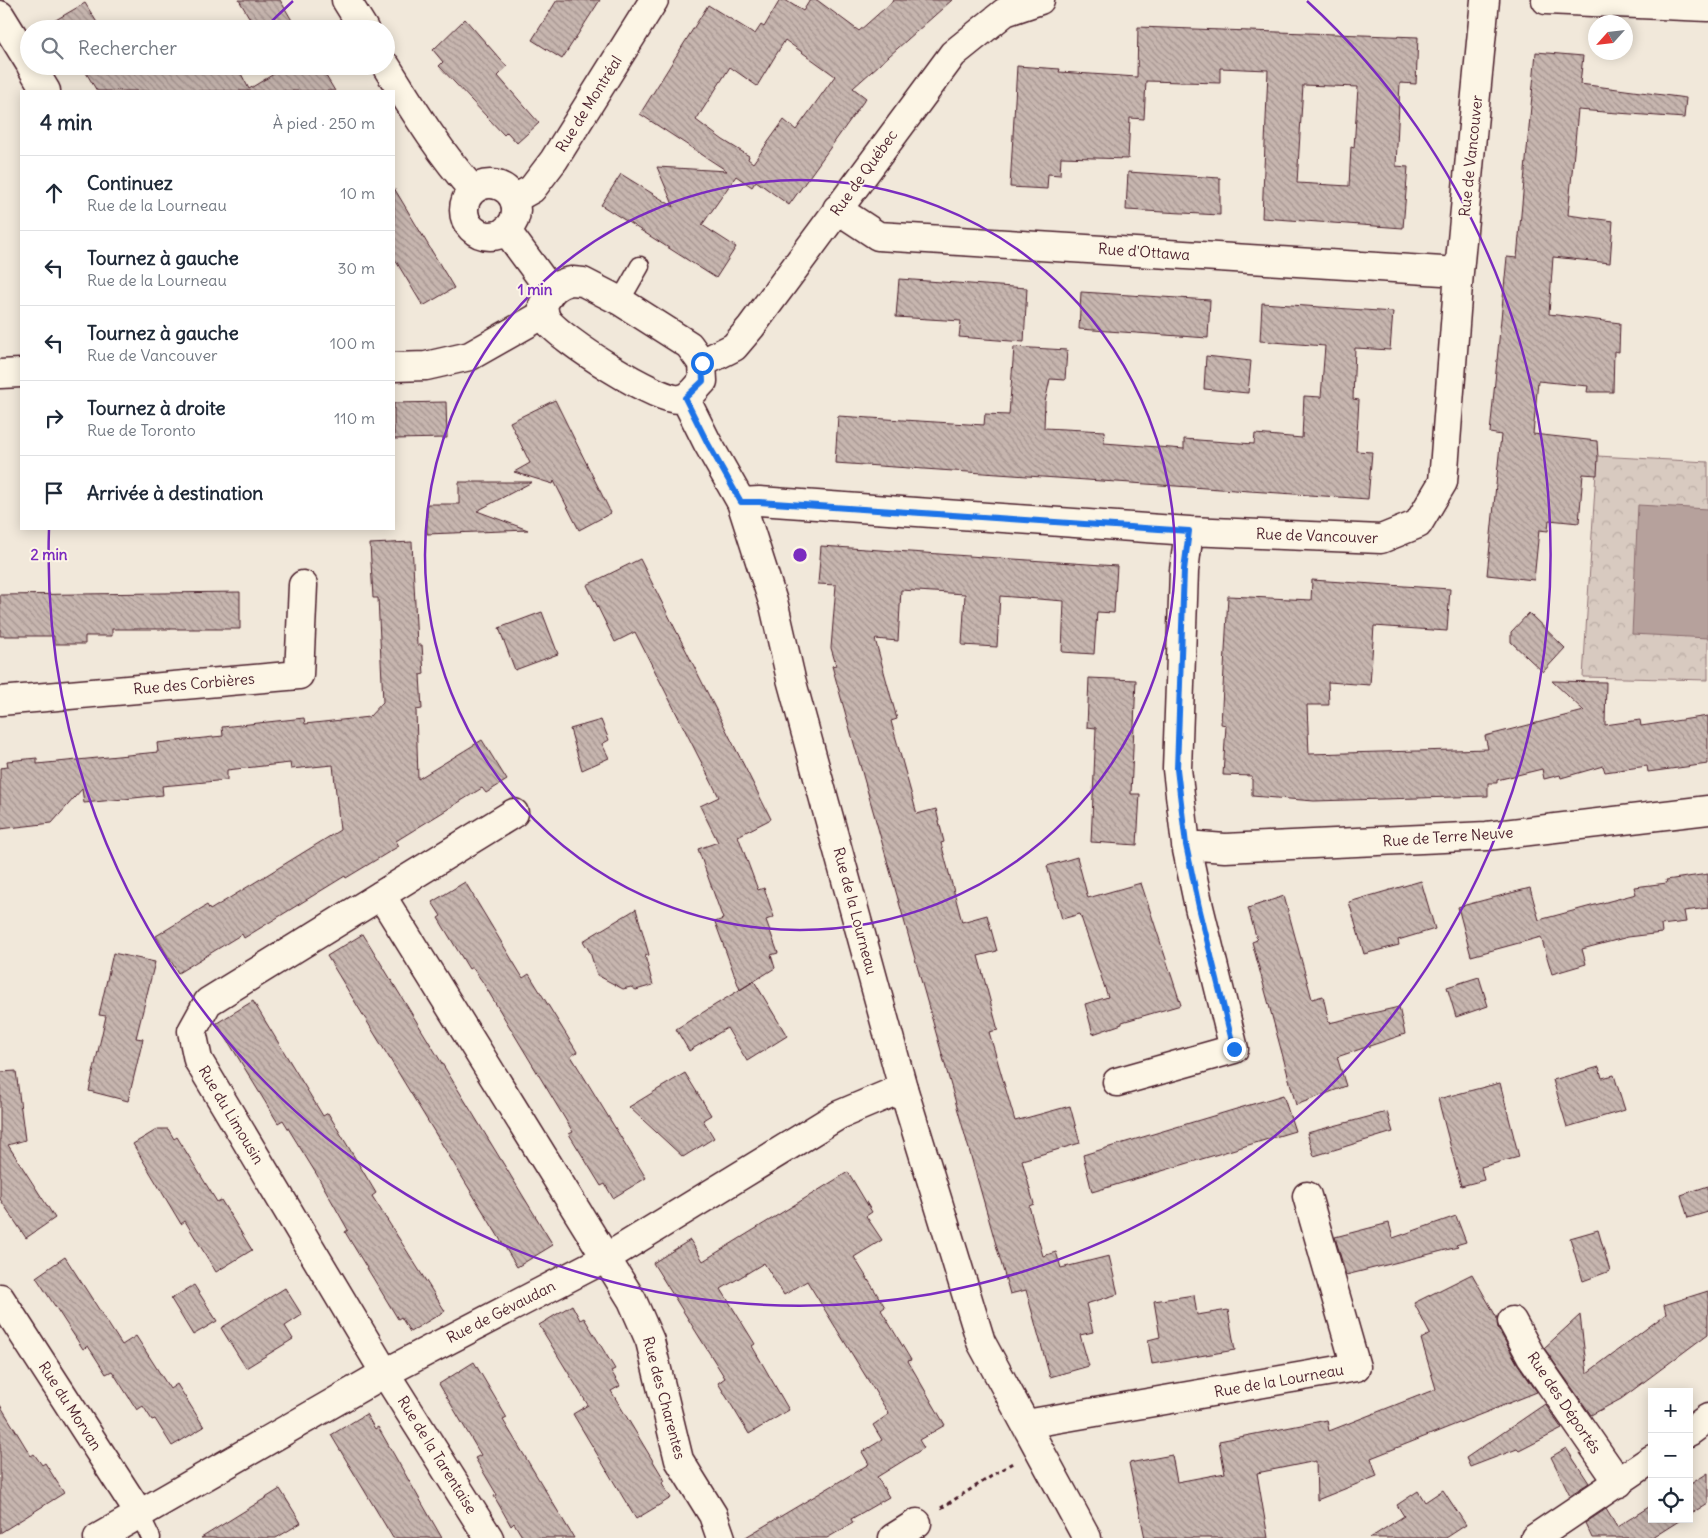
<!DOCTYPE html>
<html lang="fr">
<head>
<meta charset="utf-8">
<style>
  :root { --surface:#fff; --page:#f2f2f3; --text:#1f2937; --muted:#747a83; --line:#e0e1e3 }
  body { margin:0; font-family:Delius,sans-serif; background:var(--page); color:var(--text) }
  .controls { position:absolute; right:15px; bottom:15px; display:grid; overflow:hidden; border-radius:0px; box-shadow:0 2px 12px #0003 }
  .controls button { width:45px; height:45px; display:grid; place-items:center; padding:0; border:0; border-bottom:1px solid var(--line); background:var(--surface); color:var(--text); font:25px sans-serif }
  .compass { position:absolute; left:1588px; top:15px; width:45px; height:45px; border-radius:50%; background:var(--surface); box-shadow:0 2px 12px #0003; rotate:243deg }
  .stop { position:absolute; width:15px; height:15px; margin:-11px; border:4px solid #1a73e8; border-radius:50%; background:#fff }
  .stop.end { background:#1a73e8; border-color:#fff; box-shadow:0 1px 5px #0008 }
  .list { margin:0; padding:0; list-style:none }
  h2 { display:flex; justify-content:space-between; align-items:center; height:65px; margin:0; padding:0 20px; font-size:21px }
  h2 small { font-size:16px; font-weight:400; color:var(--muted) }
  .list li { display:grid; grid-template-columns:32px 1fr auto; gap:15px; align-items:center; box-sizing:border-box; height:75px; padding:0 20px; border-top:1px solid var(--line) }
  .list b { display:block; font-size:19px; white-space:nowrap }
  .list p { margin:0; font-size:16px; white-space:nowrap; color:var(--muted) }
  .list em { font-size:16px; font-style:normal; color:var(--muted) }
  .icon { flex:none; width:28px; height:28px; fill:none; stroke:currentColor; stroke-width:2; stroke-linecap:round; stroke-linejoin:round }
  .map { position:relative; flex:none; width:1708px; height:1538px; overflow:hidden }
  .search { position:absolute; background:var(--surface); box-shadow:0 2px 12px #0003; left:20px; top:20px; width:375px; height:55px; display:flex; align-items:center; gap:12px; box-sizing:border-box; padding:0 18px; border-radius:28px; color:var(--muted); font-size:19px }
  .panel { position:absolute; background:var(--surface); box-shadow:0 2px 12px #0003; left:20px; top:90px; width:375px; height:440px; border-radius:0px }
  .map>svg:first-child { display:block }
  .park { fill:url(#park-crowns); stroke:#917476 }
  .water { fill:#b6a19c; stroke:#8b6d6f }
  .building { fill:url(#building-back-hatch); stroke:#4a1f2b; fill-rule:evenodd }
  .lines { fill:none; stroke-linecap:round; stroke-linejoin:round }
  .service-casing { stroke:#4a1f2b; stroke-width:21 }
  .minor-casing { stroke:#4a1f2b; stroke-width:31 }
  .tertiary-casing { stroke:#4a1f2b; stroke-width:31 }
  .path { stroke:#4a1f2b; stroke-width:3; stroke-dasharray:4 4; stroke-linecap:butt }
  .service { stroke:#fcf5e5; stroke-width:18 }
  .minor { stroke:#fcf5e5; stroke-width:28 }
  .tertiary { stroke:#fcf5e5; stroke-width:28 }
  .route { stroke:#1a73e8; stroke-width:6 }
  .ring { fill:none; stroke:#7b2cbf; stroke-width:2.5 }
  .labels { text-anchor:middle; stroke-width:4; stroke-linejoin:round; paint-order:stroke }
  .street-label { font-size:15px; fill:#4a1f2b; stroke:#fcf5e5 }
  .centre { fill:#7b2cbf; stroke:#fcf5e5; stroke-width:2.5 }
  .ring-label { font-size:15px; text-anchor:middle; font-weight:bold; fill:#7b2cbf; stroke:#fcf5e5; stroke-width:4; stroke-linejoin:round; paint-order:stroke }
</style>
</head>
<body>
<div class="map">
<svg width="1708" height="1538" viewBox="0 0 1708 1538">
  <defs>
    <pattern id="park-crowns" width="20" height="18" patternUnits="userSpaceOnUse" patternTransform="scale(1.25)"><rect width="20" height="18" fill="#d8cac0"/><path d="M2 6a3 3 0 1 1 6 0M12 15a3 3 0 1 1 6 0" fill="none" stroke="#bbada5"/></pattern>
    <pattern id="building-back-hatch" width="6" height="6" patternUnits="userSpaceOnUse" patternTransform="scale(1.25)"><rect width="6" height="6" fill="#c7b6af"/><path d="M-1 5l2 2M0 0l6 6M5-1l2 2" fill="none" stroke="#a4938f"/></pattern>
  </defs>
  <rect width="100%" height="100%" fill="#f1e8da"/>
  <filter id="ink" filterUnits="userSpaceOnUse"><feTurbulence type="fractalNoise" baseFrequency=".02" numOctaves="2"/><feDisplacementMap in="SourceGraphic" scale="10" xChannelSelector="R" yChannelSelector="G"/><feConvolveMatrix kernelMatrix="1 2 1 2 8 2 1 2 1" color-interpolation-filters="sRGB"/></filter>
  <g filter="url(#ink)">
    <path class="park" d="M1597 456 1708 462V680L1583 677Z"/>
    <path class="water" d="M1638 505 1708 509V638L1632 634Z"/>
    <path class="building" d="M239 0H280L297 29H256Z
      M557 0H600L562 59 532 40Z
      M780 0H785L803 11 810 0H817L859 31 894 0H952L853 88 866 98 789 205 756 181 752 187 736 176 702 225 736 247 716 278 601 205 621 174 674 207 657 167 727 171 640 114 708 5 755 34 761 25 764 27ZM785 40 835 76 796 130 784 120 753 163 748 159 749 156 723 140 696 120 730 67 757 86Z
      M85 3 101 29H59L54 21Z
      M465 19 507 67 498 76 539 123 517 143 507 132 504 135 439 66 443 62 433 50Z
      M1138 27 1418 37 1416 84 1400 83 1396 166 1408 167 1403 228 1262 218 1268 70 1220 68V83L1146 81 1144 119 1130 118 1128 159 1061 157 1060 175 1048 174 1047 189 1010 187 1017 66 1060 69 1059 72 1137 77ZM1303 85 1358 87 1354 148 1351 147 1349 186 1297 183Z
      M1536 52 1583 56 1580 84 1686 98 1684 118 1578 110 1568 215 1613 221 1610 263 1553 257 1549 314 1620 323 1619 352 1614 351 1613 392H1587L1588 386 1538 381 1533 434 1597 441 1598 458 1597 475 1583 474 1579 523 1549 520 1548 531 1539 530 1534 580 1487 575 1501 435 1490 433 1507 257 1517 258Z
      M82 66H237L249 89 287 66H320L335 91H97Z
      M1128 172 1220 178V215L1126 210Z
      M394 188 454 288 423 306 394 258Z
      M899 279 1027 288 1024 342 959 337 961 321 896 317Z
      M1081 292 1210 300 1208 338 1079 329Z
      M1262 303 1393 312 1390 350 1355 348 1353 399 1359 400 1356 451 1372 452 1368 499 835 463 838 416 984 425 985 414 1009 415 1014 347 1067 350 1065 380 1050 379 1045 402 1044 428 1105 431 1104 443 1184 449V439L1254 444 1255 434 1302 438 1304 396 1321 397 1325 346 1260 341Z
      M1206 356 1251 361 1248 393 1204 389Z
      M555 400 611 513 579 530 554 481 553 484 514 472 530 463 510 422Z
      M446 402 447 438 394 439V403Z
      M459 482H532L477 511 528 530 427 534V504H459Z
      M412 542 417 645H422L424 674 420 675 422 709 416 710 418 779 482 740 507 780 486 793 482 788 396 841 399 846 346 878 345 876 244 938 242 934 178 973 156 936 207 905 210 910 340 830 333 765 291 769 290 763 227 770V780L162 786 163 795 84 803 82 789 52 823 0 829V768L8 767 7 761 37 758V764L158 752 157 743 223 736 222 727 304 718 305 724 369 717 383 702 378 598H373L370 544Z
      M821 546 1117 566 1114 613 1097 612 1094 654 1062 652 1064 601 1000 596 997 647 962 645 965 594 901 590 898 641 875 639 897 719 891 721 917 814 936 809 944 842 941 843 962 922 987 915 997 951 978 956 998 1030 989 1032 1015 1121 1070 1106 1080 1143 1022 1160 1034 1204 1029 1206 1043 1256 1056 1252 1061 1268 1109 1256 1118 1294 1086 1304 1093 1332 1080 1335 1089 1366 1050 1377 1026 1290 1010 1294 832 666 836 665 831 648 836 585 818 584Z
      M640 559 771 819 738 836 758 890 764 888 774 917 766 920 778 953 771 955 775 968 740 990 715 922 723 919 698 849 718 842 700 806 719 797 635 632 615 642 587 585Z
      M1312 580 1450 589 1447 631 1374 626 1370 685 1328 682 1329 705H1307L1309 754 1488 749 1485 736 1584 711 1552 681 1606 682 1605 725 1640 720 1641 726 1708 716V764L1648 772 1647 766 1605 772 1603 766 1561 778 1560 775 1544 779 1542 769 1497 780V783H1488V796L1314 801 1252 796V776L1223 775 1226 725 1221 724 1228 596 1311 600Z
      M240 592V629H112V636H85V644H54V636H0V595Z
      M542 612 558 654 515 670 499 628Z
      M1529 613 1565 648 1543 672 1511 642V632Z
      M1089 678 1136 680 1131 794H1140L1137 845 1091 842 1096 728 1087 727Z
      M601 720 609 740 602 744 609 758 582 770 570 729Z
      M1077 857 1088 898 1141 883 1181 1005 1122 1022V1024L1093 1034 1085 1004 1108 997 1080 914 1062 919 1047 866Z
      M1708 874V908L1684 911 1686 922 1661 925 1662 933 1628 937 1582 949 1586 964 1552 974 1541 937 1471 956 1458 907 1530 888 1539 920 1636 894 1634 887 1667 883 1666 880Z
      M1421 881 1435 929 1398 940 1399 945 1364 954 1349 902Z
      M465 882 523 978 529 974 577 1052 571 1056 646 1178 613 1198 605 1184 601 1186 569 1134 573 1132 482 981 472 967 469 969 438 918 441 916 432 902Z
      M1284 896 1312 999 1323 996 1329 1023 1399 1007 1405 1034 1337 1057 1346 1086 1296 1105 1252 942 1257 940 1248 908Z
      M636 909 649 955 645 956 653 985 636 990 631 987 623 989 597 975 590 952 583 941Z
      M363 934 553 1245 517 1267 327 956Z
      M113 953 155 962 136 1038 143 1039 128 1101 89 1091 106 1016 99 1015Z
      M1479 977 1488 1006 1456 1017 1447 987Z
      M754 981 787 1036 747 1061 727 1028 689 1051 676 1029Z
      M253 1001 323 1116 328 1113 376 1193 372 1196 445 1311 410 1332 401 1317 398 1319 345 1232 348 1230 317 1175 283 1120 278 1123 217 1023Z
      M1599 1067 1602 1078 1614 1075 1625 1110 1567 1127 1553 1080Z
      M16 1071 25 1140 8 1145 55 1218 26 1238 0 1199V1072Z
      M685 1073 711 1115 703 1120 714 1138 683 1157 629 1107Z
      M1500 1083 1519 1157 1481 1167 1484 1180 1461 1186 1438 1099Z
      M1283 1095 1295 1131 1092 1192 1083 1155Z
      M1387 1112 1393 1132 1314 1156 1307 1133Z
      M158 1129H168L174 1139 177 1137 217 1202 221 1200 252 1250 216 1272 185 1221 181 1224 133 1144Z
      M848 1172 872 1212 866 1216 882 1240 854 1257 885 1307 881 1310 911 1360 908 1361 945 1425 919 1440 924 1448 877 1477 889 1497 851 1519 853 1523 827 1538H744L869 1464 862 1452 882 1440 873 1425 889 1414 807 1281 784 1295 764 1263 721 1289 755 1344 752 1346 789 1410 749 1434 718 1383 725 1378 653 1263 690 1240 703 1261Z
      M1708 1186V1212L1688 1218 1681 1195Z
      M1456 1216 1466 1242 1456 1245 1458 1247 1346 1275 1335 1237 1389 1223 1393 1238Z
      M1598 1230 1610 1271 1583 1281 1570 1238Z
      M65 1257 122 1345 136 1336 170 1389 177 1384 204 1427 172 1446 155 1419 152 1420 143 1406 137 1410 112 1371 106 1374 88 1346 83 1349 36 1277Z
      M1472 1274 1497 1318 1498 1328 1517 1363 1537 1392 1371 1458 1377 1476 1317 1500 1316 1461 1257 1473 1268 1538H1145L1129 1463 1172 1455 1177 1482 1225 1473 1219 1441 1327 1420 1329 1431 1436 1389 1421 1339 1430 1334 1414 1303Z
      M194 1285 217 1321 193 1335 171 1299Z
      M285 1288 302 1315 285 1326 293 1339 246 1368 221 1328Z
      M1708 1291V1334L1621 1399 1591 1415 1544 1348 1580 1315 1587 1373 1666 1314 1664 1305Z
      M1194 1295 1197 1315 1228 1310 1235 1350 1152 1364 1148 1340 1160 1337 1154 1301Z
      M572 1305 580 1320 584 1318 615 1369 611 1371 620 1386 611 1391 665 1481 662 1483 671 1498 636 1519 573 1414 588 1405 539 1325Z
      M474 1362 507 1418 503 1420 574 1538H523L514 1523 511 1526 494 1496 497 1495 475 1458 481 1455 439 1384Z
      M1545 1404 1562 1429 1519 1451 1517 1449 1470 1467 1466 1458Z
      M0 1405 31 1456 34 1454 42 1465 45 1463 64 1493 0 1533Z
      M366 1414 375 1429 378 1427 442 1538H393L331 1435Z
      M1566 1448 1589 1483 1570 1495 1551 1457Z
      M1708 1473V1503L1689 1515V1485Z
      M280 1489 301 1523 276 1538H201Z
      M1443 1490 1466 1525 1446 1538H1370L1404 1516 1397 1505 1418 1491 1425 1502Z
      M1652 1505V1519H1682L1652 1538H1592L1585 1523 1606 1509 1617 1527Z"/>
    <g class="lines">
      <g class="service-casing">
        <path id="service" d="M620 301 640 266
          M139 1513 151 1538"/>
      </g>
      <g class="minor-casing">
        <path id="minor" d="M1546 0 1708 7
          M0 15 29 62
          M31 66 46 91
          M514 199 532 189 554 160 654 0
          M837 209 878 236 1459 272
          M702 363 734 347 751 327 953 54 1005 12 1040 0
          M394 367 426 366 470 356 544 314
          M0 374 21 373
          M741 502 759 501 1189 531 1381 539 1418 524 1443 482 1459 272 1485 0
          M0 701 299 675 303 585
          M1186 845 1225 848 1487 836 1708 810
          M381 895 632 1300 650 1341 679 1460 713 1515 721 1538
          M1117 1082 1234 1049 1199 907 1186 845 1177 769 1184 571 1189 531
          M0 1298 139 1513
          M1512 1321 1531 1356 1619 1483
          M1026 1424 1356 1367 1307 1196
          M98 1538 385 1373 606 1258 839 1115 903 1088
          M489 1538 385 1373 198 1060 192 1031 208 1002 514 813
          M893 1538 917 1523"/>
      </g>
      <g class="tertiary-casing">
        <path id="tertiary" d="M346 0 364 29
          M386 66C413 109 439 152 473 190
          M464 210a26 26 0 1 1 52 0a26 26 0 1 1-52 0Z
          M506 230 551 291
          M572 281 583 282 620 301 689 345 702 363 703 381C696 388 691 398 680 399 658 402 560 339 547 320 544 315 544 311 543 305 550 292 556 283 572 281Z
          M685 398 707 442 741 502 774 605 791 679 903 1088 981 1342 1087 1538
          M1689 1432 1708 1418
          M1535 1538 1652 1459"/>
      </g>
      <path class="path" d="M941 1508 1014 1462"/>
      <use href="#service" class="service"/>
      <use href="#minor" class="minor"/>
      <use href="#tertiary" class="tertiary"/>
    </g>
  </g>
  <g class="lines" filter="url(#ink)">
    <path class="route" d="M702 363 703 381 685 398 707 442 741 502H759L1189 531 1184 570 1177 769 1186 845 1199 907 1234 1049"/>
  </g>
  <g class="ring">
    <circle cx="800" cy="555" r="375"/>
    <path d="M264 29A751 751 0 0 1 293 1M1307 1A751 751 0 1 1 49 529"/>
  </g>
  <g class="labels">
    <g class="street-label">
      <text transform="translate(589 104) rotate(-58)" y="5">Rue de Montréal</text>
      <text transform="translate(1471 156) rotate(-84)" y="5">Rue de Vancouver</text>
      <text transform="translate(864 173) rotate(-54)" y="5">Rue de Québec</text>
      <text transform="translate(1144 252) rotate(4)" y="5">Rue d'Ottawa</text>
      <text transform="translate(1317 536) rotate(2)" y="5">Rue de Vancouver</text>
      <text transform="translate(194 684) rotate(-5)" y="5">Rue des Corbières</text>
      <text transform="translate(1448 837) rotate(-4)" y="5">Rue de Terre Neuve</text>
      <text transform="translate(855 911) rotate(75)" y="5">Rue de la Lourneau</text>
      <text transform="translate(231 1115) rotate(59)" y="5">Rue du Limousin</text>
      <text transform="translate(501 1312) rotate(-27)" y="5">Rue de Gévaudan</text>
      <text transform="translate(1279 1381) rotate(-10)" y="5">Rue de la Lourneau</text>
      <text transform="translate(664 1398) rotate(75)" y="5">Rue des Charentes</text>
      <text transform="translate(1564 1403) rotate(56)" y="5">Rue des Déportés</text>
      <text transform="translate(70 1406) rotate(57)" y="5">Rue du Morvan</text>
      <text transform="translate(437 1455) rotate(58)" y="5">Rue de la Tarentaise</text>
    </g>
  </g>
  <circle cx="800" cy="555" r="8" class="centre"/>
  <g class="ring-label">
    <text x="535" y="295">1 min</text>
    <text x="49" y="560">2 min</text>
  </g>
</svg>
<div class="controls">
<button>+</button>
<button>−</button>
<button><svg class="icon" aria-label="locate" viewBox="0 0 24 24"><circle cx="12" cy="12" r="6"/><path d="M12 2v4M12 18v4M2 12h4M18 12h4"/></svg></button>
</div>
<svg class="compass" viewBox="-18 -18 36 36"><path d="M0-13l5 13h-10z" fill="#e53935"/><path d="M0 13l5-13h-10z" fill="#747a83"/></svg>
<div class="stop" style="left:702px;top:363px"></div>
<div class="stop end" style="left:1234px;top:1049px"></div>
<div class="search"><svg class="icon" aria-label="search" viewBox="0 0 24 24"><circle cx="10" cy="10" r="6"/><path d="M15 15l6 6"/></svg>Rechercher</div>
<section class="panel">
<h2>4 min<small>À pied · 250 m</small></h2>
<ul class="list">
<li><svg class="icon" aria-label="ahead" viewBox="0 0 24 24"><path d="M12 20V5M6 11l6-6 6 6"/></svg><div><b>Continuez</b><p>Rue de la Lourneau</p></div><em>10 m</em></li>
<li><svg class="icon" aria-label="left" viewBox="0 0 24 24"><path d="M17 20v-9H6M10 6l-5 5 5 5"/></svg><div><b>Tournez à gauche</b><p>Rue de la Lourneau</p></div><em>30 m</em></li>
<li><svg class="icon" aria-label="left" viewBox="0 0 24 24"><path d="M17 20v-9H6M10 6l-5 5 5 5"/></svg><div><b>Tournez à gauche</b><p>Rue de Vancouver</p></div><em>100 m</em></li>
<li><svg class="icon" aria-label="right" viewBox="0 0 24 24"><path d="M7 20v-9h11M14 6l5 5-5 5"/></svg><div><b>Tournez à droite</b><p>Rue de Toronto</p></div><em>110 m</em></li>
<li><svg class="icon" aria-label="arrive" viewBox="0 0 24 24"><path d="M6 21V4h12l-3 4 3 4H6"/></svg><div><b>Arrivée à destination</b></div></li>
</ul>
</section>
</div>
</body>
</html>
